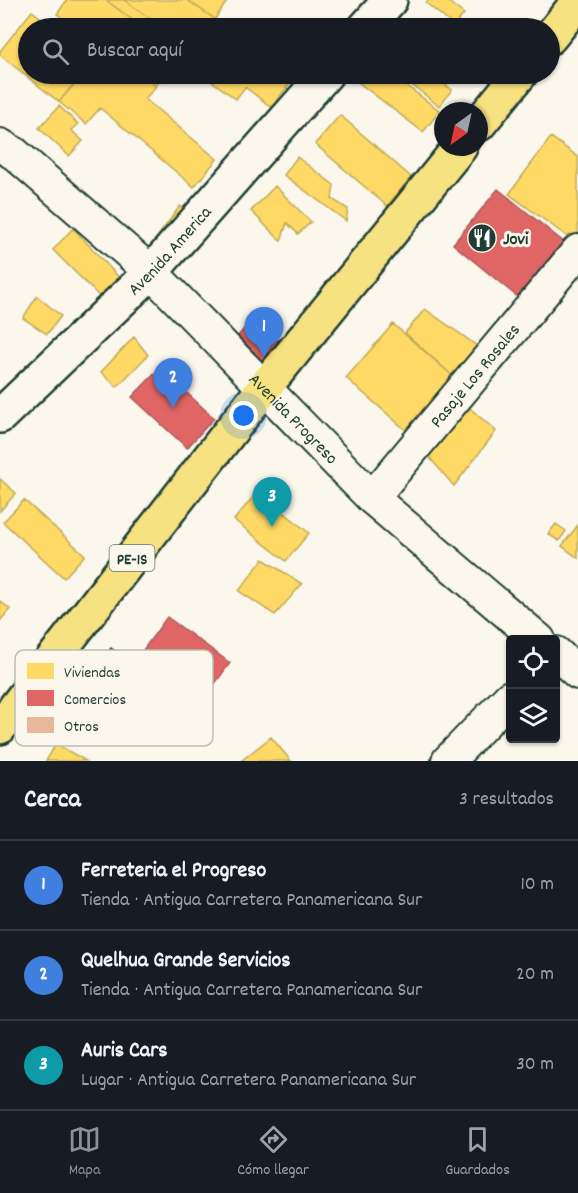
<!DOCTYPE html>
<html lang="es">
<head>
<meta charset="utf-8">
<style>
  :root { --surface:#171b24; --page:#20242c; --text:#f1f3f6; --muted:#9ea1a6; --line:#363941; --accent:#8c9099 }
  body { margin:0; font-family:Dekko,sans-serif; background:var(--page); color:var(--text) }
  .controls { position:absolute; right:18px; bottom:18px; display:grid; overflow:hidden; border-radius:6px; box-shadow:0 2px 4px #0004 }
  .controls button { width:54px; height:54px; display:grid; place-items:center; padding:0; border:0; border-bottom:2px solid var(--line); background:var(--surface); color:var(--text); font:30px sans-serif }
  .compass { position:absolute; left:434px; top:102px; width:54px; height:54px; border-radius:50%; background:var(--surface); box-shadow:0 2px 4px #0004; rotate:213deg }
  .you { position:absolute; left:244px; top:416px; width:21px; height:21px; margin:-15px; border:4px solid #fff; border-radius:50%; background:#1a73e8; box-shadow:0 0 0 9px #1a73e833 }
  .badge { display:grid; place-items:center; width:39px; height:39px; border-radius:50%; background:var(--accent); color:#fff; font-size:20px; font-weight:700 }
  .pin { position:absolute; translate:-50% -50px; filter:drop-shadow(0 2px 3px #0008) }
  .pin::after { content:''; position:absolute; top:32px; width:21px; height:18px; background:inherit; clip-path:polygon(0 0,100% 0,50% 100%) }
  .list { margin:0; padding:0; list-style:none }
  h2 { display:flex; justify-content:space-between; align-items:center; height:78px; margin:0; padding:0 24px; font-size:26px }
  h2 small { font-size:20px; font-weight:400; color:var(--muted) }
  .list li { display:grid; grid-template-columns:39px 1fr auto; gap:18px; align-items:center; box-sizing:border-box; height:90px; padding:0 24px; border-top:2px solid var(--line) }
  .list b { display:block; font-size:22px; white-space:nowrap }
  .list p { margin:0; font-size:20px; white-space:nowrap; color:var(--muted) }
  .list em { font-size:20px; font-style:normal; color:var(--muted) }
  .icon { flex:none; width:33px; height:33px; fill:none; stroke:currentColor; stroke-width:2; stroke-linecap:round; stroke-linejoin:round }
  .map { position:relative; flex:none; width:578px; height:761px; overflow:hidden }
  .search { position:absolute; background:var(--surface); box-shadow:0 2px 4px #0004; left:18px; right:18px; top:18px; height:66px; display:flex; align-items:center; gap:15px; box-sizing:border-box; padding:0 21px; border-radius:33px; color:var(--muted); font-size:22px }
  .sheet { height:348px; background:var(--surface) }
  nav { display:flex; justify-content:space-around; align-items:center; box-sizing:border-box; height:84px; border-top:2px solid var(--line); background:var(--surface); font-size:16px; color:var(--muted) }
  nav a { display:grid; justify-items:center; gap:3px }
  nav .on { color:var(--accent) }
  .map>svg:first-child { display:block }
  .homes { fill:#ffd966; stroke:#bcaa57; stroke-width:1.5 }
  .shops { fill:#e06666; stroke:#a65a57; stroke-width:1.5 }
  .building { fill:#e9b79a; stroke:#1f3d34; stroke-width:1.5 }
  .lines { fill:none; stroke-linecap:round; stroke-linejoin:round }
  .minor-casing { stroke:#1f3d34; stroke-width:36 }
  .tertiary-casing { stroke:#1f3d34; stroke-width:38 }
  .trunk-casing { stroke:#1f3d34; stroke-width:38 }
  .minor { stroke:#fbf7ec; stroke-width:32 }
  .tertiary { stroke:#fbf7ec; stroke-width:33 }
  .trunk { stroke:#f7e281; stroke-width:33 }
  .labels { text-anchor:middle; stroke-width:6; stroke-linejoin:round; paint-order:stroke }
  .shield { fill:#fbf7ec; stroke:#61756b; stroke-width:1.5 }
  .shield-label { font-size:16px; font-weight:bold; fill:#1f3d34 }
  .poi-label { font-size:18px; font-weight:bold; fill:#1f3d34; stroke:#fbf7ec; text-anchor:start }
  .street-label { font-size:18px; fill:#1f3d34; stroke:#fbf7ec }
  .key { fill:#fbf7ec; stroke:#b9bfb5; stroke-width:1.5 }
  .key-label { font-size:16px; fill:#1f3d34 }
</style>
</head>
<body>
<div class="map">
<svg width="578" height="761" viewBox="0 0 578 761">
  <rect width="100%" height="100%" fill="#fbf7ec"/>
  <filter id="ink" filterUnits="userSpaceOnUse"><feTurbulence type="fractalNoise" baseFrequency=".0167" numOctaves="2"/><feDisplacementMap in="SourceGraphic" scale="12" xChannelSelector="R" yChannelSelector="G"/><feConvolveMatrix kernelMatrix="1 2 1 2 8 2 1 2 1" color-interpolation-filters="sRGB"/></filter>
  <g filter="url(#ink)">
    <path class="homes" d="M67 0H124L163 28H77L57 14Z
      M106 0H187L228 28H143Z
      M187 0H228L215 19Z
      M429 0H446L464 14 454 26 426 3Z
      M32 11 55 28H28V74H82L59 102 0 55V51Z
      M83 74H141L156 86 145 99 217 159 194 187 100 108 86 124 59 102Z
      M139 74H165L156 86Z
      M202 74H287L294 78 271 107 245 87 236 99Z
      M358 74H391L440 111 423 132 354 79Z
      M398 74H431L452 90 439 106Z
      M59 106 78 124 71 130 83 141 69 156 39 128Z
      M340 115 411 177 387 206 315 144Z
      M551 137 578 157V233L572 240 509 194Z
      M297 157 334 185 332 199 348 209 346 221 284 175Z
      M275 186 311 222 298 234 287 223 281 241 251 211Z
      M180 206 194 217 160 257 149 248Z
      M73 228 124 283 103 300 53 250Z
      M37 296 61 316 47 334 23 318Z
      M425 309 480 348 455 378 405 333Z
      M393 324 455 378 408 432 346 378Z
      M134 337 148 355 117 387 101 372Z
      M464 403 496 431 454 486 423 450Z
      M0 479 16 493 0 511Z
      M258 491 309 533 286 561 234 520Z
      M24 500 85 555 64 578 3 522Z
      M556 524 566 531 559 541 548 534Z
      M578 525V558L562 546Z
      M263 559 302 584 275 615 239 591Z
      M0 601 10 609 0 621Z
      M271 737 291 761H241Z
      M56 744 86 761H46Z"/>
    <path class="shops" d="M498 189 565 243 520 299 453 244Z
      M252 319 287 347 264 375 229 347Z
      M160 368 214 418 187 448 132 397Z
      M167 617 230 663 198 707 135 661Z"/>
    <path class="building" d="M111 648 139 668 90 735 63 714Z"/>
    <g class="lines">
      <g class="minor-casing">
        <g id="minor">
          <path id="s1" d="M0 145 15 154 151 272 372 498 539 640"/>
          <path id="s2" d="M372 498 578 251"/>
          <path d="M556 653 578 673"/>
          <path d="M448 761 510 697"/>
        </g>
      </g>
      <g class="tertiary-casing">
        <g id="tertiary">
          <path d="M365 28 390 0"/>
          <path id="s3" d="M0 416 151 272 326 74"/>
        </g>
      </g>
      <g class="trunk-casing">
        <path id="trunk" d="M550 37 578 2
          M479 124 520 74
          M0 727 264 388 460 147"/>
      </g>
      <use href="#minor" class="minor"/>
      <use href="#tertiary" class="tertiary"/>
      <use href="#trunk" class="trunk"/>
    </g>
  </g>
  <defs>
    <g id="restaurant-disc" transform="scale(1.5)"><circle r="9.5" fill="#1f3d34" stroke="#fbf7ec"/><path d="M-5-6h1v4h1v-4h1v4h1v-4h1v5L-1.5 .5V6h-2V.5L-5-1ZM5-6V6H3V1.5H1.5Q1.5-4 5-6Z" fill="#fff"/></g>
  </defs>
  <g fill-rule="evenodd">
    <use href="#restaurant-disc" x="482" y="238"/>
  </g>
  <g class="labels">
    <rect class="shield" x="109.5" y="545" width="45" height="26" rx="4.5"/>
    <g class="shield-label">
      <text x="132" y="564">PE-1S</text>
    </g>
    <g class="poi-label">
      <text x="503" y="244">Jovi</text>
    </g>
    <g class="street-label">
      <text dy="6" stroke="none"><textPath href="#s3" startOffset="237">Avenida America</textPath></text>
      <text dy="6" stroke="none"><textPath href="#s2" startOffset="160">Pasaje Los Rosales</textPath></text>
      <text dy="6" stroke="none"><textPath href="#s1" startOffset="402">Avenida Progreso</textPath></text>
    </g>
  </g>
  <rect x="15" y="650" width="198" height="96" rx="9" class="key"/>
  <rect x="27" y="663" width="27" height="16" fill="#ffd966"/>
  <rect x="27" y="690" width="27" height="16" fill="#e06666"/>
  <rect x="27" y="717" width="27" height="16" fill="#e9b79a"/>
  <g class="key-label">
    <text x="64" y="677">Viviendas</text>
    <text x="64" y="704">Comercios</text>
    <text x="64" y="731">Otros</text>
  </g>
</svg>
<div class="controls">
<button><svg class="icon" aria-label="locate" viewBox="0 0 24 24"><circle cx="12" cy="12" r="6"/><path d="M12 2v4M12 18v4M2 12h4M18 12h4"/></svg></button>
<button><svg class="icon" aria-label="layers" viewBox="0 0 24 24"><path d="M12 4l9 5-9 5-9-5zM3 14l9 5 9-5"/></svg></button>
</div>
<svg class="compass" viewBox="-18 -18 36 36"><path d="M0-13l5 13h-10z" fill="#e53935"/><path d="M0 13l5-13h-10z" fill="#9ea1a6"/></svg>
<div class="you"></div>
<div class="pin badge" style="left:264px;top:357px;background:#3f7fe0">1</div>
<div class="pin badge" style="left:173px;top:408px;background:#3f7fe0">2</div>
<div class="pin badge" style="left:272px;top:527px;background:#0f9aa8">3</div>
<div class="search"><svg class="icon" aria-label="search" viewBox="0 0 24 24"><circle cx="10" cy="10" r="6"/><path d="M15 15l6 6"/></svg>Buscar aquí</div>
</div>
<section class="sheet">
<h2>Cerca<small>3 resultados</small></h2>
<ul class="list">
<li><span class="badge" style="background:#3f7fe0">1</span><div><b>Ferreteria el Progreso</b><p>Tienda · Antigua Carretera Panamericana Sur</p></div><em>10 m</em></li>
<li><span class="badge" style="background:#3f7fe0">2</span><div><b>Quelhua Grande Servicios</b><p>Tienda · Antigua Carretera Panamericana Sur</p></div><em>20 m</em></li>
<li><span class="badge" style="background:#0f9aa8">3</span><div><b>Auris Cars</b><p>Lugar · Antigua Carretera Panamericana Sur</p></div><em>30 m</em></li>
</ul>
</section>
<nav>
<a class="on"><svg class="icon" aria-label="map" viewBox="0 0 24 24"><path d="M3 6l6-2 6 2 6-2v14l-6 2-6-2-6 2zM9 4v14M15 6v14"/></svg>Mapa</a>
<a><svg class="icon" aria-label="directions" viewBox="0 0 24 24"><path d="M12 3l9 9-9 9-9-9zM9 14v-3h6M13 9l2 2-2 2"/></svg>Cómo llegar</a>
<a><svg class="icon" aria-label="saved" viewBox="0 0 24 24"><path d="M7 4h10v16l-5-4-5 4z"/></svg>Guardados</a>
</nav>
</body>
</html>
